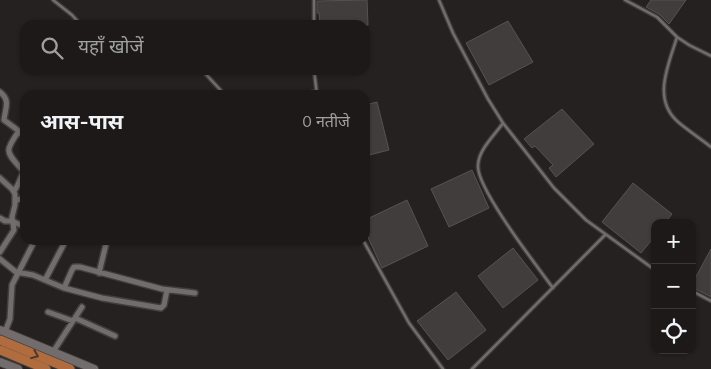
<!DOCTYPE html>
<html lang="hi">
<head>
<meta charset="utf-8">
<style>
  :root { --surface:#1c1918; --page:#292625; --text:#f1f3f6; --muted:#a0a0a2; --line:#3a3837 }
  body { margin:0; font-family:Mulish,"Noto Sans Devanagari",sans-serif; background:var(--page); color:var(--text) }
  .controls { position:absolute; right:15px; bottom:15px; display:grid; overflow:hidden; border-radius:10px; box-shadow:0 1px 4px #0004 }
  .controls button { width:45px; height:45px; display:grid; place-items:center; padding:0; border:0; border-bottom:1px solid var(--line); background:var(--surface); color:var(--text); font:25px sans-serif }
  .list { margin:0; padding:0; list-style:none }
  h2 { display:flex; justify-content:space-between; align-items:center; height:65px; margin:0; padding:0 20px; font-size:21px }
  h2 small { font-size:16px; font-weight:400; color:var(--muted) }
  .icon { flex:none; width:28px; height:28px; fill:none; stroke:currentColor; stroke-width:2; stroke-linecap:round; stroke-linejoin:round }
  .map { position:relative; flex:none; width:711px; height:369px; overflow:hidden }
  .search { position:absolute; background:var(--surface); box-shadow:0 1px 4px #0004; left:20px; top:20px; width:350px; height:55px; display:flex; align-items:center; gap:12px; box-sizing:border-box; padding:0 18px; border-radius:15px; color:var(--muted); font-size:19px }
  .panel { position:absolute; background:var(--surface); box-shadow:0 1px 4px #0004; left:20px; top:90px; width:350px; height:155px; border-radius:15px }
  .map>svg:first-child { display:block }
  .building { fill:#423d3d; stroke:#575253 }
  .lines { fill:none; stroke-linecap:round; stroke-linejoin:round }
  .service-casing { stroke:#413d3d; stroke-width:5 }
  .minor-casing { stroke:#413d3d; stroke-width:8 }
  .secondary-casing { stroke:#413d3d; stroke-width:10 }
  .trunk-casing { stroke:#413d3d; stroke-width:11 }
  .service { stroke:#726d6c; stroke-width:2.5 }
  .minor { stroke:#726d6c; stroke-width:5 }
  .secondary { stroke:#726d6c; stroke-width:8 }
  .trunk { stroke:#b06c3e; stroke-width:9 }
  .oneway { stroke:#4f3829 }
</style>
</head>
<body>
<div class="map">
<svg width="711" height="369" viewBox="0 0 711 369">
  <rect width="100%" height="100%" fill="#252120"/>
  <path class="building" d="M367 0 368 25H320L319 13H317V1Z
    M651 0H686L669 24 659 14 646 7Z
    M508 21 533 62 489 85 466 43Z
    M377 102 389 150 365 156V105Z
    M562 109 594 144 556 177 549 168 553 165 535 146 532 148 524 139Z
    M472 170 489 208 449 227 431 189Z
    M633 183 672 214 665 223H655V236L641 253 602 222Z
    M407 200 428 246 382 268 366 233 365 234V220Z
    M513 248 538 280 503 308 478 276Z
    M711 249V297L692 287V284Z
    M456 292 486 330 448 360 417 321Z"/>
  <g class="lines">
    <g class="service-casing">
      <path id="service" d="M53 0 72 15 81 25
        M439 0 453 33 488 99 503 123 554 188 586 220 655 270
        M625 0 657 17 677 37 689 45 711 56
        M314 25V0
        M677 37C669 64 652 98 677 121 687 130 700 138 711 147
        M202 70 225 95
        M314 70 317 95
        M300 95 316 91
        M503 123C494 136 478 150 478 166 477 189 537 266 553 288
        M363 240 409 323 443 369
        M692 291 711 301
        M472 369 605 235"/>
    </g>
    <g class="minor-casing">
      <path id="minor" d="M0 92C11 100 5 109 4 120L19 131 25 138
        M19 131C3 153 7 152 23 171
        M0 178 12 189 15 194V205L12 217 14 230 0 252
        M14 191C20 184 20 176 25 170
        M15 201 25 197
        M0 218 5 221H12L25 227
        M0 259 16 272 33 275 64 288 102 298 161 308 164 305 167 290
        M99 273 107 240
        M45 280 66 240
        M64 288 72 270 74 267H80L162 289 195 293
        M48 312 73 321
        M75 318 115 336
        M5 332 10 319 12 285 35 240
        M53 352 82 307"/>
    </g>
    <g class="secondary-casing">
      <path id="secondary" d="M0 330 94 369
        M0 362 18 369"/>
    </g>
    <g class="trunk-casing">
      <path id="trunk" d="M0 340 70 369
        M0 350 46 369"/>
    </g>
    <use href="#service" class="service"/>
    <use href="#minor" class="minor"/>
    <use href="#secondary" class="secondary"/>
    <use href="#trunk" class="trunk"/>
  </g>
  <defs><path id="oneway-chevron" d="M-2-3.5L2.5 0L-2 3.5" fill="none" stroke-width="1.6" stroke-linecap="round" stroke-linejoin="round" transform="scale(1.25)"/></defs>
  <use class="oneway" href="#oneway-chevron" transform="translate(35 355) rotate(22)"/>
</svg>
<div class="controls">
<button>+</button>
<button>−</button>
<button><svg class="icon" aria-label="locate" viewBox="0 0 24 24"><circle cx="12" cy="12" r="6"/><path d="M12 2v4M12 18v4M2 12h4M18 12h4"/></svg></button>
</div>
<div class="search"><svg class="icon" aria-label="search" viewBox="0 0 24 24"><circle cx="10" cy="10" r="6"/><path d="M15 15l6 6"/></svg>यहाँ खोजें</div>
<section class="panel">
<h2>आस-पास<small>0 नतीजे</small></h2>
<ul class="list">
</ul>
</section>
</div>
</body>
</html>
